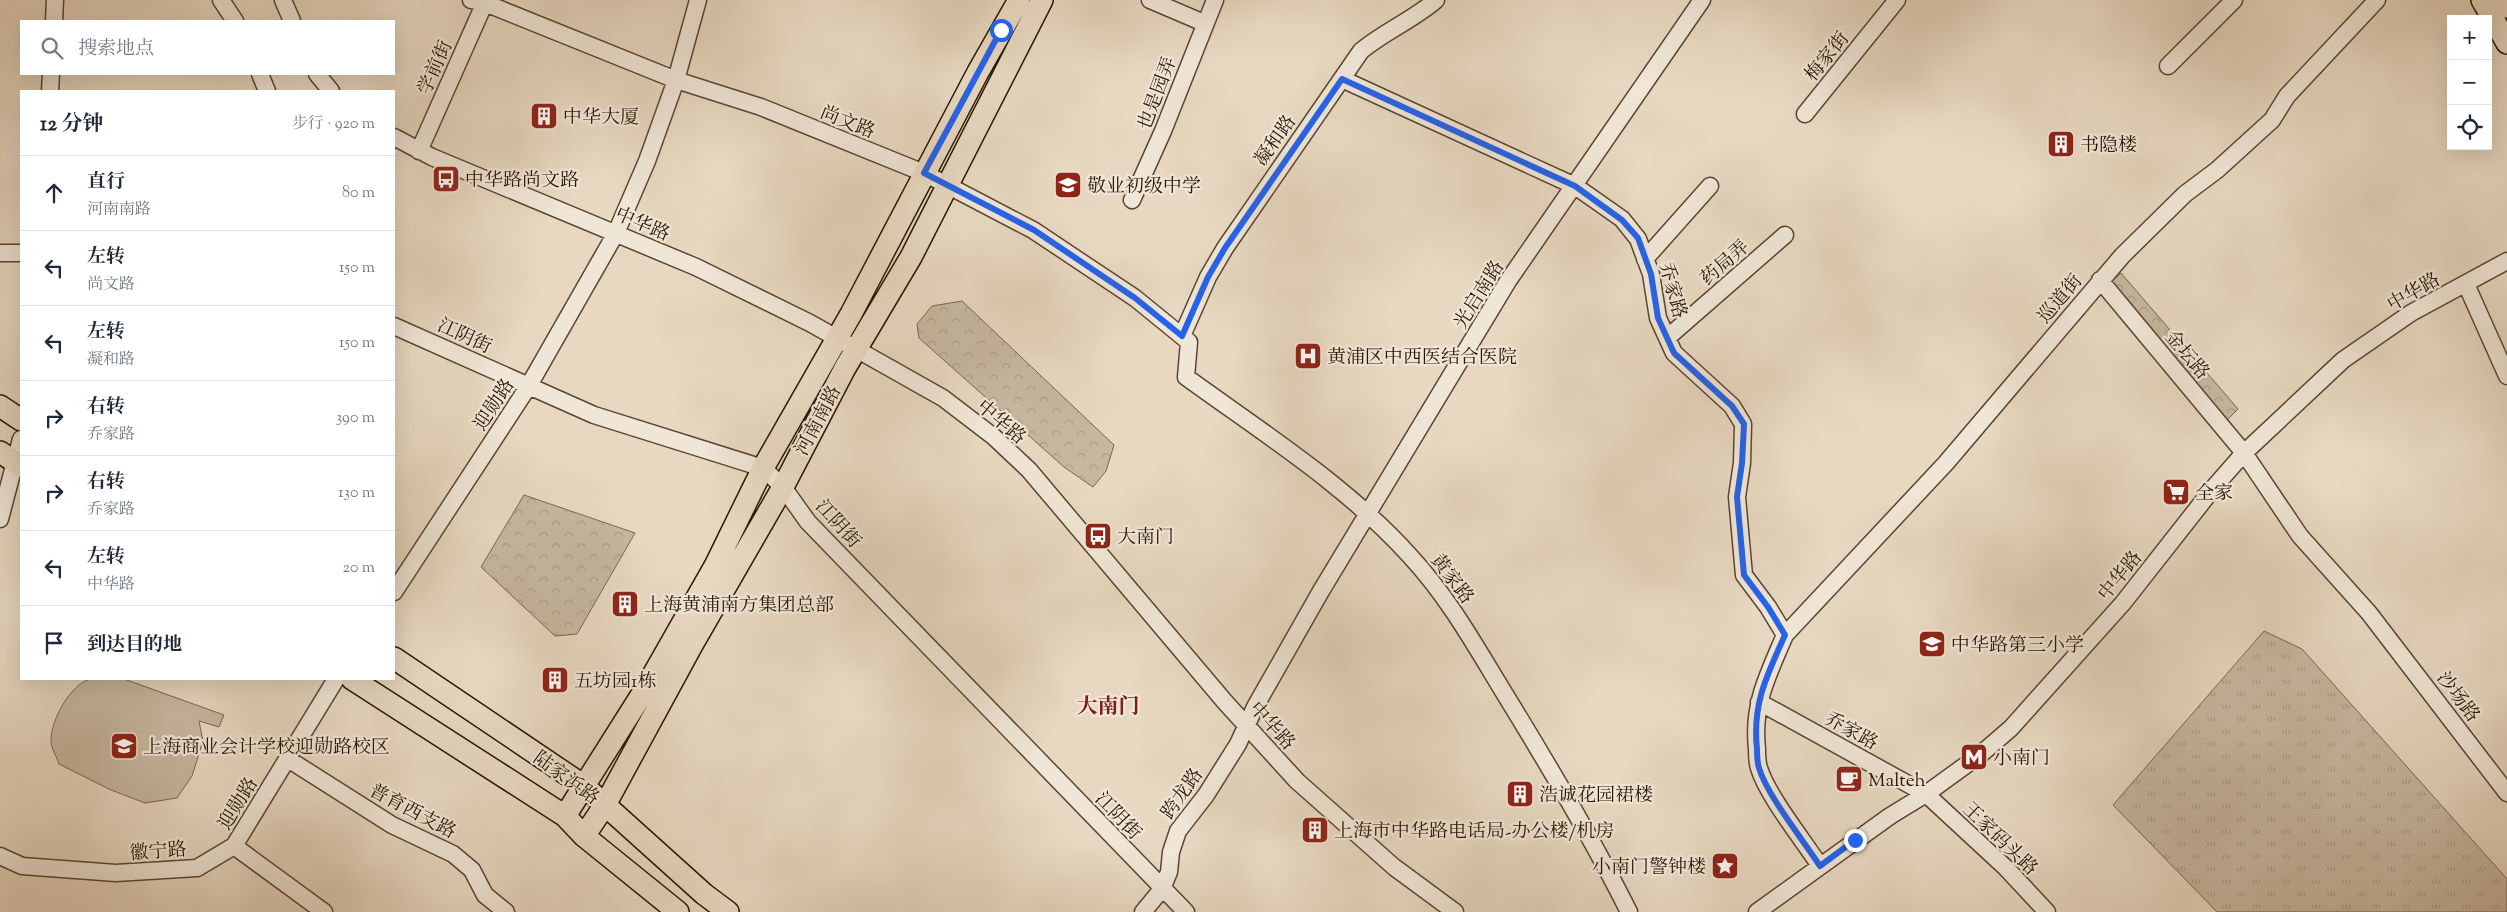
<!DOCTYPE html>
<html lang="zh">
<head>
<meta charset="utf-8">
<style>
  :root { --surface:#fff; --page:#f2f2f3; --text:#1f2937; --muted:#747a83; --line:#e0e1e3 }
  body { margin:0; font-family:"Sorts Mill Goudy","Noto Serif SC",serif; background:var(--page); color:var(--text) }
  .controls { position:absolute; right:15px; top:15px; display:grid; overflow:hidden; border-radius:0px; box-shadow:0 5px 20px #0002 }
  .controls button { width:45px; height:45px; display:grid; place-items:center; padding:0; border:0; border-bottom:1px solid var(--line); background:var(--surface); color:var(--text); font:25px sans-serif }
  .stop { position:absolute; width:15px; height:15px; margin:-11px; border:4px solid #2563eb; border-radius:50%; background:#fff }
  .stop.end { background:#2563eb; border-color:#fff; box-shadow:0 1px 5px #0008 }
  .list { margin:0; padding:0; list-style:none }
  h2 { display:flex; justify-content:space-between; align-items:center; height:65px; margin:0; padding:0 20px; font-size:21px }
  h2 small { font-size:16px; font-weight:400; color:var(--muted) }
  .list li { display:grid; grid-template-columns:32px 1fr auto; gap:15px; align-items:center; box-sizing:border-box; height:75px; padding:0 20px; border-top:1px solid var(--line) }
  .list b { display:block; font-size:19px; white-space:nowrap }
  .list p { margin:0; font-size:16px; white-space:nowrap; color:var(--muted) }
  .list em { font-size:16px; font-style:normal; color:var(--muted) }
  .icon { flex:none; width:28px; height:28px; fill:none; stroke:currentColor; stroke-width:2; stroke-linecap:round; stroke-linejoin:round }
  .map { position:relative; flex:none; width:2507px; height:912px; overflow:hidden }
  .search { position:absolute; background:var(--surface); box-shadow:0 5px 20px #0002; left:20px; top:20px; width:375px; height:55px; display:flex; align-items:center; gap:12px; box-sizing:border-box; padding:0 18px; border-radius:0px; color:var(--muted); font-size:19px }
  .panel { position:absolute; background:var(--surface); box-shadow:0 5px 20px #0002; left:20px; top:90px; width:375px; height:590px; border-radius:0px }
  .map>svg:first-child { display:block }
  .grass { fill:url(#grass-tufts); stroke:#786650 }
  .park { fill:url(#park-crowns); stroke:#786650 }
  .pitch { fill:#c7b7a0; stroke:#786650 }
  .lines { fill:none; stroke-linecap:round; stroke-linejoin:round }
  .minor-casing { stroke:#584631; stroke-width:19 }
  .major-casing { stroke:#281601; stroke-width:24 }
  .minor { stroke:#f0e6d7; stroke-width:16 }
  .major { stroke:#e8d8c1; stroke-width:21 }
  .route { stroke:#2563eb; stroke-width:6 }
  .labels { text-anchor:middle; stroke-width:4.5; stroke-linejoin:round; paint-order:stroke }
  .street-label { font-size:19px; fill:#281601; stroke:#f0e6d7 }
  .poi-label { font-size:19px; fill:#281601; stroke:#f0e6d7; text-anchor:start }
  .quarter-label { font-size:21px; font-weight:bold; fill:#7a1f14; stroke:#f0e6d7 }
</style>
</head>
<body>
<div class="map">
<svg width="2507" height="912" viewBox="0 0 2507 912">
  <defs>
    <pattern id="grass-tufts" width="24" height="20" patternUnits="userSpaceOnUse" patternTransform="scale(1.25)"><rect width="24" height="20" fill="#c7b7a0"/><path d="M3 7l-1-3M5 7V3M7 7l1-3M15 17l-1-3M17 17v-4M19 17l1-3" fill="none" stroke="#ab9d88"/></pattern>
    <pattern id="park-crowns" width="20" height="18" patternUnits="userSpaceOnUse" patternTransform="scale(1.25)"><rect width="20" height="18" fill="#c7b7a0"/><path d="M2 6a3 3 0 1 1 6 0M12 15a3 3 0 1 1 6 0" fill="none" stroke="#ab9d88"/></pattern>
  </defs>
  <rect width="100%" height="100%" fill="#e8d8c1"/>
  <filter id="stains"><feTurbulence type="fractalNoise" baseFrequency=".004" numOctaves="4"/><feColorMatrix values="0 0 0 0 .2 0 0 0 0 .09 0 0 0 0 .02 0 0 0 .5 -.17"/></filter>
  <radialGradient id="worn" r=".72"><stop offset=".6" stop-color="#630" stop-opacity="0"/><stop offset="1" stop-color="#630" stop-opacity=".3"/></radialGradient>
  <path class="grass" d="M2264 631 2302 649 2507 879V912H2217L2113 805Z"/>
  <path class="park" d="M2121 273 2238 409 2226 421 2111 282Z
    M962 301 1114 445 1106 471 1093 487 1064 467 919 338 917 324 932 306Z
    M524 495 635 533 577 634 555 636 481 567Z"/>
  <path class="pitch" d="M91 679H124L224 715 219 727 199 721 203 741 192 776 177 798 145 803 111 790 59 764C57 757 51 748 51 742 50 721 71 683 91 679Z"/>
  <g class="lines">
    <g class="minor-casing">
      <path id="minor" d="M221 0 235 21
        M283 0 292 21
        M471 0 485 3 676 80 761 107 924 173 1033 230 1135 298 1189 342 1186 377C1263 433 1346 485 1410 556 1449 598 1476 647 1506 696 1549 766 1592 838 1629 912
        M1150 0 1204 23
        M54 21 55 0
        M2168 66 2234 0
        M260 74 267 91
        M317 74 331 91
        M1342 79 1575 186 1622 219 1638 239 1651 274 1658 318 1674 353 1732 406 1743 424 1742 463 1737 497 1744 575 1768 607 1785 635C1768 675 1752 704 1757 749 1757 755 1757 762 1759 768 1767 795 1803 840 1820 866
        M50 91 51 74
        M1805 114 1897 0
        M394 137 432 157 696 267 810 323 943 398 994 437 1029 470 1225 702 1297 781 1394 867 1455 912
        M419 151 486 0
        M1132 200 1163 131 1215 0
        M0 253H21
        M1645 259 1710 186
        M2100 280 2244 453 2300 536 2369 613 2507 793
        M2466 284 2507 376
        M394 326 594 415 763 468 783 487 808 522 1186 912
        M1182 336 1208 277 1225 248 1361 51C1385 31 1413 20 1436 0
        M1667 338 1785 235
        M0 519 21 439
        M394 592 528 387 616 233 647 161 676 80 698 0
        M1785 635 1946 463 2122 256 2185 194 2217 170 2272 120 2287 96 2377 0
        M1759 702 1926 794 2006 868 2047 912
        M288 759 392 825 453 854 472 870 485 895 506 912
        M234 846 336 679
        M0 856 22 866 116 873 197 868 234 846 324 912
        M1143 912 1162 889 1169 872 1171 852 1178 831 1206 795 1238 744 1255 707 1321 591 1508 281 1702 0
        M1757 912 1890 816 1926 794 1981 754 2011 728 2123 603 2215 486 2244 453 2343 360 2411 313 2507 261"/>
    </g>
    <g class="major-casing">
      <path id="major" d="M2482 0 2507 43
        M2503 0 2507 7
        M0 406 21 420
        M0 452 21 466
        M394 658 584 786 704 894 728 912
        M352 679 565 816 584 836 678 912
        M565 816 644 691 715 566 763 468 851 314 978 72 1019 0
        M584 836 605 805 692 645 783 487 845 368 911 257 1042 0"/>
    </g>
    <use href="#minor" class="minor"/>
    <use href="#major" class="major"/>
  </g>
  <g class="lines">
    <path class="route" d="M1001 30 924 173 1034 230 1135 298 1182 336 1208 277 1225 248 1342 79 1575 186 1622 220 1638 238 1651 274 1658 318 1674 353 1732 406 1744 424 1742 463 1737 497 1744 575 1768 607 1785 635C1767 675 1752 704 1757 749 1757 755 1757 762 1759 768 1767 795 1803 840 1820 866L1855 840"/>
  </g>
  <defs>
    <g id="building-square" transform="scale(1.4375)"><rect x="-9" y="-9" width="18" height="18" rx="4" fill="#8f2418" stroke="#f0e6d7"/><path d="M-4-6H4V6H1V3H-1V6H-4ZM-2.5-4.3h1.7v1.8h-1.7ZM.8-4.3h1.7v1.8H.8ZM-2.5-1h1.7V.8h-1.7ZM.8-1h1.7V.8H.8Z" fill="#fff"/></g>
    <g id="bus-square" transform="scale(1.4375)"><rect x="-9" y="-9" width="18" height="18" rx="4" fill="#8f2418" stroke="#f0e6d7"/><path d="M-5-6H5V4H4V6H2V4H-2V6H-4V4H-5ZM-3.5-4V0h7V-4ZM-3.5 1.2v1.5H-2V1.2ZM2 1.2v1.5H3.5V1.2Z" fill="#fff"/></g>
    <g id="school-square" transform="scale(1.4375)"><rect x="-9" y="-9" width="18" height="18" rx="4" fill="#8f2418" stroke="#f0e6d7"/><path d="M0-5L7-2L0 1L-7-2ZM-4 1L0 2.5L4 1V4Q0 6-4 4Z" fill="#fff"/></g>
    <g id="hospital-square" transform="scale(1.4375)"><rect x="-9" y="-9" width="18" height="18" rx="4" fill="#8f2418" stroke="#f0e6d7"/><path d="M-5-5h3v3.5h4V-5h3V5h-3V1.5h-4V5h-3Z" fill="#fff"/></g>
    <g id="supermarket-square" transform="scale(1.4375)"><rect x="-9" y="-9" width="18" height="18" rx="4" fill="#8f2418" stroke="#f0e6d7"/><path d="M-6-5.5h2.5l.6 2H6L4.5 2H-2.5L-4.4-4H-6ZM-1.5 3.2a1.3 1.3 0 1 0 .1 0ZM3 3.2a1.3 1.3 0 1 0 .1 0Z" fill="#fff"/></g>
    <g id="metro-square" transform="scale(1.4375)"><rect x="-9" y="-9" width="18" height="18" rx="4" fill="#8f2418" stroke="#f0e6d7"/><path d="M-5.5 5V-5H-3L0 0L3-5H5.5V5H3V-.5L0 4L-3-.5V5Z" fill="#fff"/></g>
    <g id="cafe-square" transform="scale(1.4375)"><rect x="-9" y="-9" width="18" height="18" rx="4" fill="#8f2418" stroke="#f0e6d7"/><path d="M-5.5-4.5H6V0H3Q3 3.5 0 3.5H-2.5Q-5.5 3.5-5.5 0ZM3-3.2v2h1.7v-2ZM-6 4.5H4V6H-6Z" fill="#fff"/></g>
    <g id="sight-square" transform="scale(1.4375)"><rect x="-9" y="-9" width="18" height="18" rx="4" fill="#8f2418" stroke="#f0e6d7"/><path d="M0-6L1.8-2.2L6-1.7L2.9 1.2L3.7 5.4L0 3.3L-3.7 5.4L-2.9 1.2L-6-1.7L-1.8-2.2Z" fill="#fff"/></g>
  </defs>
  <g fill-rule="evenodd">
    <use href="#building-square" x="544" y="116"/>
    <use href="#building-square" x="2061" y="144"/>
    <use href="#bus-square" x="446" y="179"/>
    <use href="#school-square" x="1068" y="185"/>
    <use href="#hospital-square" x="1308" y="356"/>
    <use href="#supermarket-square" x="2176" y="492"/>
    <use href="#bus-square" x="1098" y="536"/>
    <use href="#building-square" x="625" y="604"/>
    <use href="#school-square" x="1932" y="644"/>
    <use href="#building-square" x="555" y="680"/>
    <use href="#school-square" x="124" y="746"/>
    <use href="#metro-square" x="1974" y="757"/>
    <use href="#cafe-square" x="1849" y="779"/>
    <use href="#building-square" x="1520" y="794"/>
    <use href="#building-square" x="1315" y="830"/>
    <use href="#sight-square" x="1725" y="866"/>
  </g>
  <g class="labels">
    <g class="street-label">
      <text transform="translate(1826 56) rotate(-51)" y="7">梅家街</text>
      <text transform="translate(434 67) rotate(-66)" y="7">学前街</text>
      <text transform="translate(1156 93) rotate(-69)" y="7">也是园弄</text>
      <text transform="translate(848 121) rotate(22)" y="7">尚文路</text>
      <text transform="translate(1274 140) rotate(-55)" y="7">凝和路</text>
      <text transform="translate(643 223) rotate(23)" y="7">中华路</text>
      <text transform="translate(1724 262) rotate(-41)" y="7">药局弄</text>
      <text transform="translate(1674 290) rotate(75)" y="7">乔家路</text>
      <text transform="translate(2413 291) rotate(-30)" y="7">中华路</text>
      <text transform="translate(1478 294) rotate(-58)" y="7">光启南路</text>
      <text transform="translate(2059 298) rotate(-50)" y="7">巡道街</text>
      <text transform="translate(465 335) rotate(25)" y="7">江阴街</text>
      <text transform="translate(2188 354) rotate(50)" y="7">金坛路</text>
      <text transform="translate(493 404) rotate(-57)" y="7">迎勋路</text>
      <text transform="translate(817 420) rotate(-62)" y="7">河南南路</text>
      <text transform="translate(1002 421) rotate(40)" y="7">中华路</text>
      <text transform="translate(839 523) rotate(48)" y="7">江阴街</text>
      <text transform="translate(2119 575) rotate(-51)" y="7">中华路</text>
      <text transform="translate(1453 578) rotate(53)" y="7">黄家路</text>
      <text transform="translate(2459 696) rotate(53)" y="7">沙场路</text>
      <text transform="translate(1273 725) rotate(48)" y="7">中华路</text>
      <text transform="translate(1852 730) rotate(29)" y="7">乔家路</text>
      <text transform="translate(567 777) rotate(36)" y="7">陆家浜路</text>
      <text transform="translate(1181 793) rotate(-55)" y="7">跨龙路</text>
      <text transform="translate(237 803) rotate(-59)" y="7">迎勋路</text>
      <text transform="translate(413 810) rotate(28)" y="7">普育西支路</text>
      <text transform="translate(1119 815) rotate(46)" y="7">江阴街</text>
      <text transform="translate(2001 838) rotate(44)" y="7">王家码头路</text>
      <text transform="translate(158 850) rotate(-4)" y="7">徽宁路</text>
    </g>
    <g class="poi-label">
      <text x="563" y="123">中华大厦</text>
      <text x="2080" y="151">书隐楼</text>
      <text x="465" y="186">中华路尚文路</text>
      <text x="1087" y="192">敬业初级中学</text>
      <text x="1327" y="363">黄浦区中西医结合医院</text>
      <text x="2195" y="499">全家</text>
      <text x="1117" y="543">大南门</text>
      <text x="644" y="611">上海黄浦南方集团总部</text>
      <text x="1951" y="651">中华路第三小学</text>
      <text x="574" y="687">五坊园1栋</text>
      <text x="143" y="753">上海商业会计学校迎勋路校区</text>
      <text x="1993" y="764">小南门</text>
      <text x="1868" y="786">Malteh</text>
      <text x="1539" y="801">浩诚花园裙楼</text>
      <text x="1334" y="837">上海市中华路电话局-办公楼/机房</text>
      <text x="1706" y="873" text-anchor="end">小南门警钟楼</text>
    </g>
    <g class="quarter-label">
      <text x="1108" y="713">大南门</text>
    </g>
  </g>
  <rect width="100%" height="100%" filter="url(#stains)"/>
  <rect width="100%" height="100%" fill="url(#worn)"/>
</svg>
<div class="controls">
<button>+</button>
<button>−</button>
<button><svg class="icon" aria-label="locate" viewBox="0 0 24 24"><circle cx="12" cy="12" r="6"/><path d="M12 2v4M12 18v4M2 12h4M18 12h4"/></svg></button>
</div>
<div class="stop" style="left:1001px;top:30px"></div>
<div class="stop end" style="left:1855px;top:840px"></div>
<div class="search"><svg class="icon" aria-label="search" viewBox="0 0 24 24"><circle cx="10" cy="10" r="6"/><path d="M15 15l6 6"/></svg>搜索地点</div>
<section class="panel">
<h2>12 分钟<small>步行 · 920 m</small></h2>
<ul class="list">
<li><svg class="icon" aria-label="ahead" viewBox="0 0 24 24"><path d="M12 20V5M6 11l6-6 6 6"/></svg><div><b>直行</b><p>河南南路</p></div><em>80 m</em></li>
<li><svg class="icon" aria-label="left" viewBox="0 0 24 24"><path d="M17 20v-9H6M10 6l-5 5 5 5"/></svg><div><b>左转</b><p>尚文路</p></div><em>150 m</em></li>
<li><svg class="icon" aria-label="left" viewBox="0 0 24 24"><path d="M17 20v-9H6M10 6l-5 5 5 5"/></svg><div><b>左转</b><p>凝和路</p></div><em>150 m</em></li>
<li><svg class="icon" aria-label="right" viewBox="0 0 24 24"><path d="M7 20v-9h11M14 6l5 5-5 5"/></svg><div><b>右转</b><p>乔家路</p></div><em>390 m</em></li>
<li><svg class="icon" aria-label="right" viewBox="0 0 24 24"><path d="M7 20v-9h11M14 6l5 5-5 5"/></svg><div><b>右转</b><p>乔家路</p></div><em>130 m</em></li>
<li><svg class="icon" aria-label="left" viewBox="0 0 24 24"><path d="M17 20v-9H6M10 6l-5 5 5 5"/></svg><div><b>左转</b><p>中华路</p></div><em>20 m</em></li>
<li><svg class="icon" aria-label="arrive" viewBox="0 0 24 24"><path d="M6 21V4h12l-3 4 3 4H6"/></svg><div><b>到达目的地</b></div></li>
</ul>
</section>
</div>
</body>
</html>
